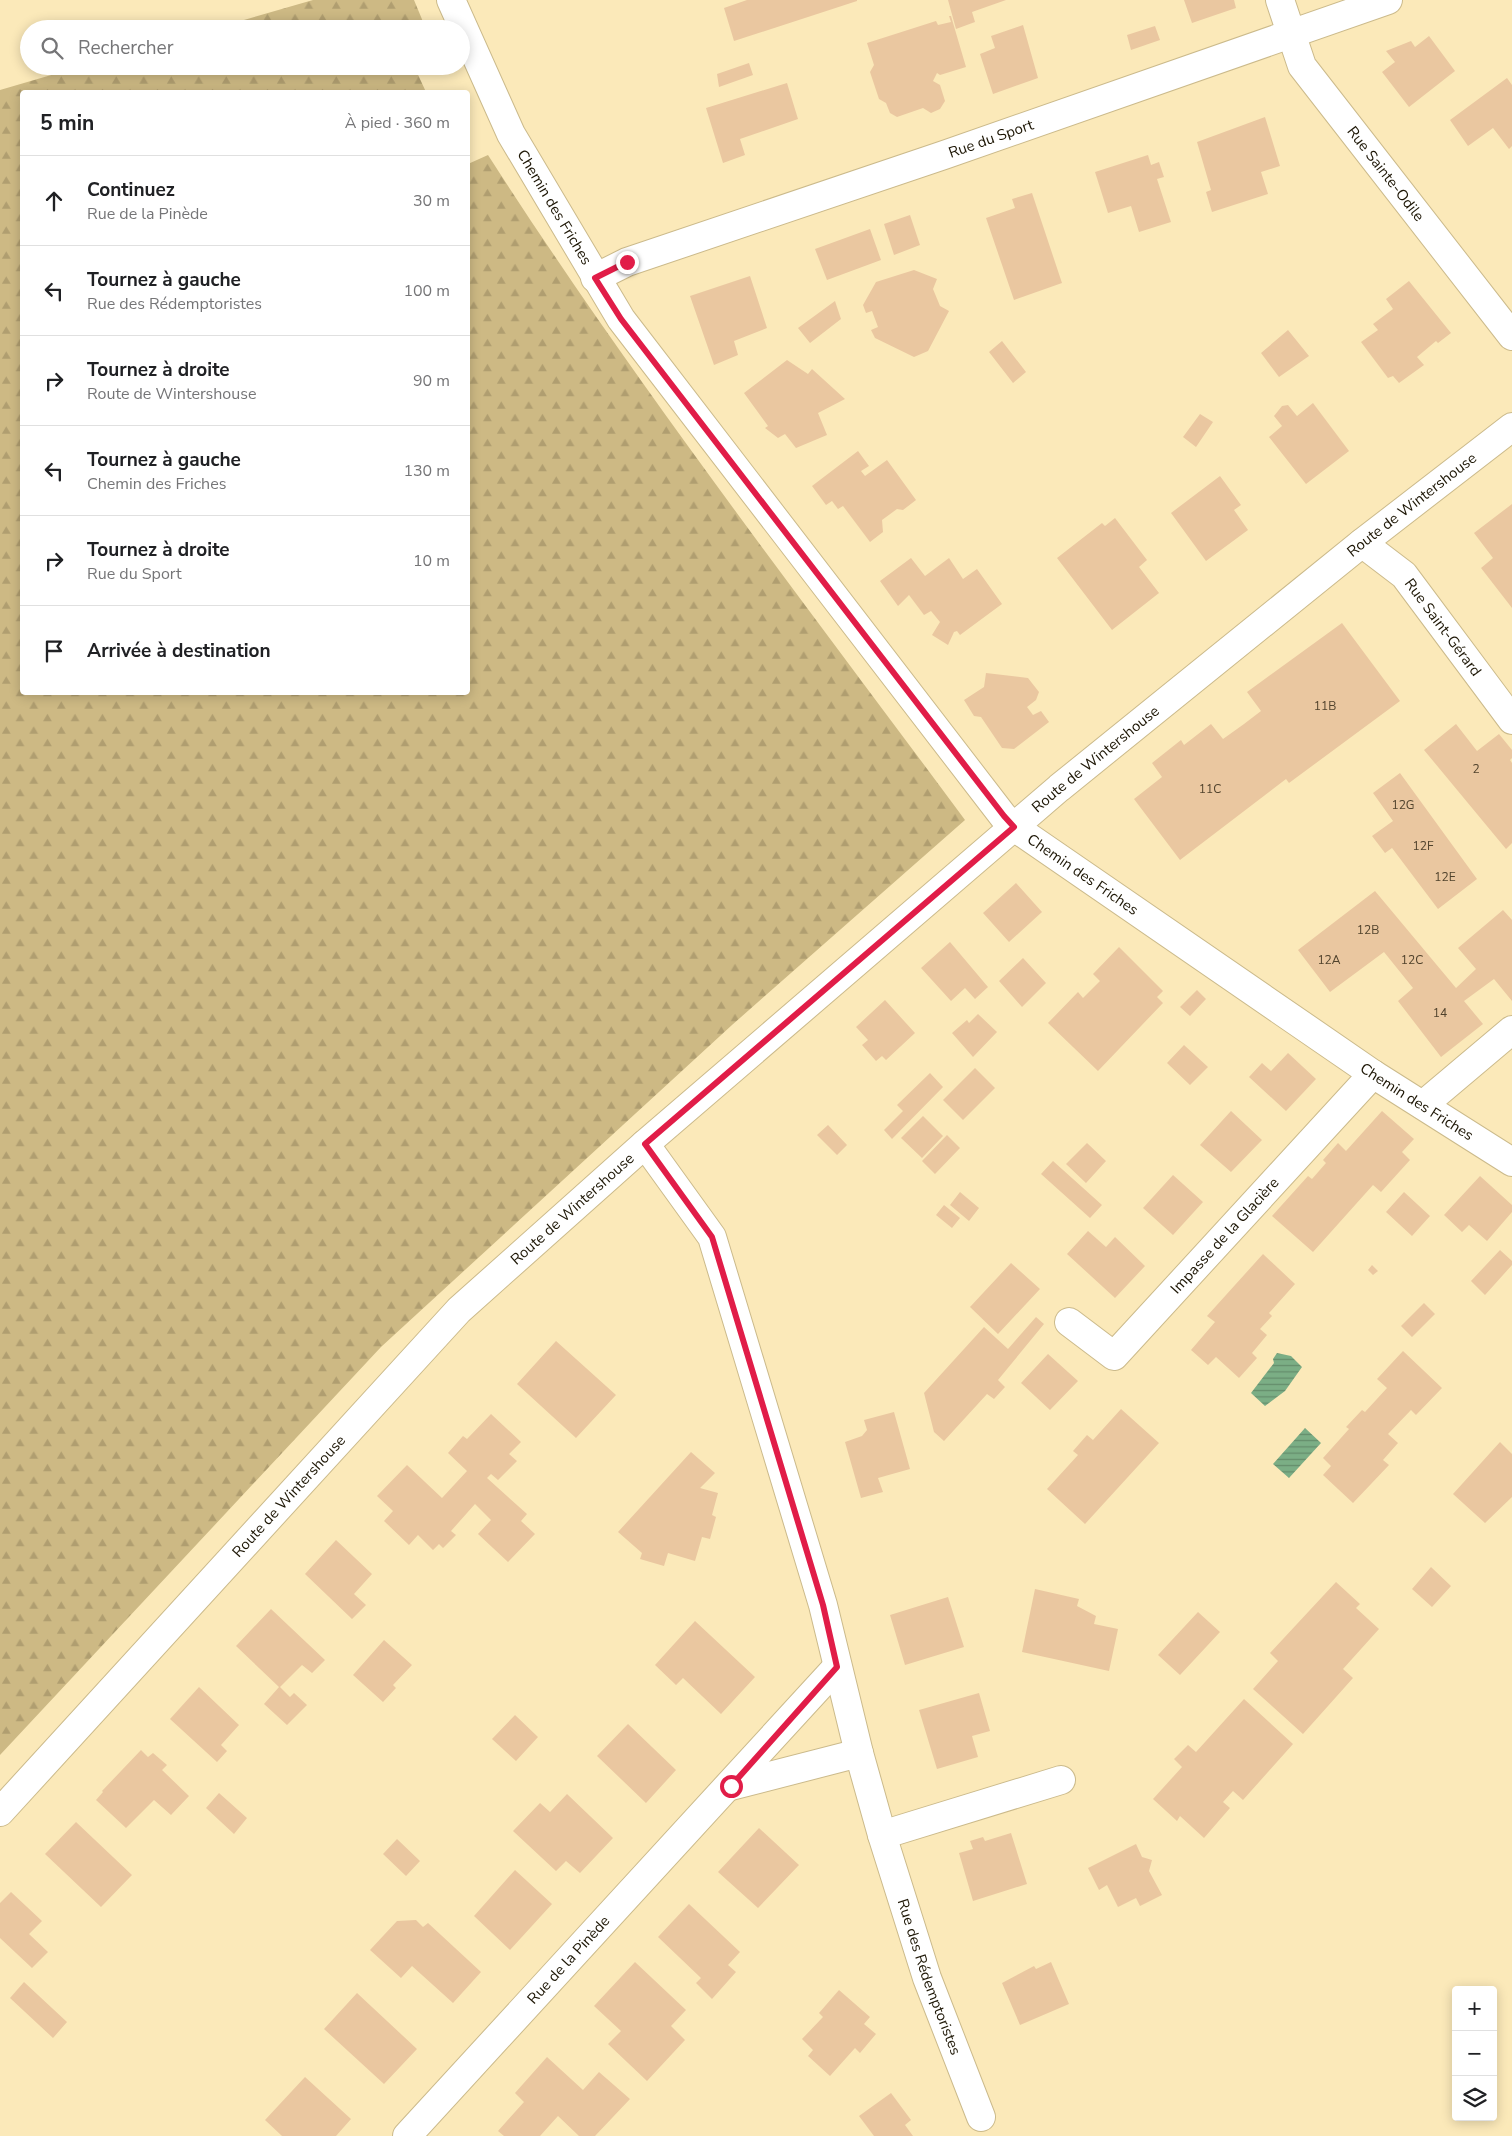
<!DOCTYPE html>
<html lang="fr">
<head>
<meta charset="utf-8">
<style>
  :root { --surface:#fff; --page:#f2f2f2; --text:#202124; --muted:#757577; --line:#e0e0e0 }
  body { margin:0; font-family:"Nunito Sans",sans-serif; background:var(--page); color:var(--text) }
  .controls { position:absolute; right:15px; bottom:15px; display:grid; overflow:hidden; border-radius:5px; box-shadow:0 2px 12px #0003 }
  .controls button { width:45px; height:45px; display:grid; place-items:center; padding:0; border:0; border-bottom:1px solid var(--line); background:var(--surface); color:var(--text); font:25px sans-serif }
  .stop { position:absolute; width:15px; height:15px; margin:-11px; border:4px solid #e11d48; border-radius:50%; background:#fff }
  .stop.end { background:#e11d48; border-color:#fff; box-shadow:0 1px 5px #0008 }
  .list { margin:0; padding:0; list-style:none }
  h2 { display:flex; justify-content:space-between; align-items:center; height:65px; margin:0; padding:0 20px; font-size:21px }
  h2 small { font-size:16px; font-weight:400; color:var(--muted) }
  .list li { display:grid; grid-template-columns:32px 1fr auto; gap:15px; align-items:center; box-sizing:border-box; height:90px; padding:0 20px; border-top:1px solid var(--line) }
  .list b { display:block; font-size:19px; white-space:nowrap }
  .list p { margin:0; font-size:16px; white-space:nowrap; color:var(--muted) }
  .list em { font-size:16px; font-style:normal; color:var(--muted) }
  .icon { flex:none; width:28px; height:28px; fill:none; stroke:currentColor; stroke-width:2; stroke-linecap:round; stroke-linejoin:round }
  .map { position:relative; flex:none; width:1512px; height:2136px; overflow:hidden }
  .search { position:absolute; background:var(--surface); box-shadow:0 2px 12px #0003; left:20px; top:20px; width:450px; height:55px; display:flex; align-items:center; gap:12px; box-sizing:border-box; padding:0 18px; border-radius:28px; color:var(--muted); font-size:19px }
  .panel { position:absolute; background:var(--surface); box-shadow:0 2px 12px #0003; left:20px; top:90px; width:450px; height:605px; border-radius:5px }
  .map>svg:first-child { display:block }
  .forest { fill:url(#forest-firs) }
  .water { fill:url(#water-rules) }
  .building { fill:#eac7a0 }
  .lines { fill:none; stroke-linecap:round; stroke-linejoin:round }
  .minor-casing { stroke:#cbba8b; stroke-width:30 }
  .tertiary-casing { stroke:#cbba8b; stroke-width:30 }
  .minor { stroke:#fff; stroke-width:28 }
  .tertiary { stroke:#fff; stroke-width:28 }
  .route { stroke:#e11d48; stroke-width:6 }
  .labels { text-anchor:middle; stroke-width:5; stroke-linejoin:round; paint-order:stroke }
  .number-label { font-size:12px; fill:#50422c }
  .street-label { font-size:15px; fill:#1d1605; stroke:#fbe9b9 }
</style>
</head>
<body>
<div class="map">
<svg width="1512" height="2136" viewBox="0 0 1512 2136">
  <defs>
    <pattern id="forest-firs" width="22" height="20" patternUnits="userSpaceOnUse" patternTransform="scale(1.25)"><rect width="22" height="20" fill="#cdb984"/><path d="M5 1l3.5 6h-7zM16 11l3.5 6h-7z" fill="#b09e70"/></pattern>
    <pattern id="water-rules" width="6" height="5" patternUnits="userSpaceOnUse" patternTransform="scale(1.25)"><rect width="6" height="5" fill="#7bae85"/><path d="M0 2.5h6" fill="none" stroke="#648d6b"/></pattern>
  </defs>
  <rect width="100%" height="100%" fill="#fbe9b9"/>
  <path class="forest" d="M313 0H414L426 29H213Z
    M82 66H414L426 92H22V692H468V164L488 155C635 384 803 601 965 820L732 1025 381 1347 0 1755V90Z"/>
  <path class="water" d="M1277 1353 1291 1356 1302 1367 1285 1391 1265 1406 1251 1393 1274 1363 1273 1359Z
    M1305 1428 1321 1443 1289 1478 1273 1464Z"/>
  <path class="building" d="M747 0H857V1L734 41 724 8Z
    M948 0H1006L972 12 975 22 956 29Z
    M1184 0H1234L1236 8 1192 23Z
    M949 16H951L966 67 940 75 937 73 933 81 940 85 945 101 940 109 931 113 923 108 897 117 890 113 886 103 879 99 870 72 874 65 867 43 936 21 938 25 951 22Z
    M1023 25 1038 78 993 94 980 54 995 48 991 36Z
    M1155 26 1160 40 1131 50 1127 35Z
    M1429 36 1455 71 1409 107 1382 72 1395 62 1386 51 1411 41 1415 47Z
    M749 63 753 75 719 87 717 74Z
    M1507 78 1512 85V146L1509 149 1493 128 1468 146 1450 120Z
    M787 83 798 119 740 139 745 155 723 163 706 108Z
    M1265 117 1280 166 1261 172 1268 194 1212 212 1206 192 1211 190 1197 142Z
    M1148 155 1151 165 1159 162 1164 177 1157 179 1171 222 1139 232 1131 206 1108 213 1095 172Z
    M1032 193 1062 283 1014 300 986 218 1015 208 1012 199Z
    M910 215 920 245 894 255 884 224Z
    M870 229 881 260 827 280 815 249Z
    M914 270 937 279 933 289 940 306 949 311 928 351 914 357 875 338 871 330 878 327 872 311 866 313 863 305 876 282Z
    M750 276 767 328 734 341 738 355 714 365 690 296Z
    M1409 281 1451 333 1438 343 1436 341 1417 357 1424 365 1399 383 1393 376 1388 378 1361 342 1378 330 1373 324 1393 309 1386 299Z
    M835 301 841 319 810 343 798 328Z
    M1288 330 1309 356 1279 377 1261 353Z
    M1002 341 1026 372 1013 383 989 352Z
    M787 360 808 374 812 369 845 399 818 413 827 435 796 448 785 434 778 438 765 428 768 426 744 393Z
    M1313 403 1349 451 1306 484 1269 437 1282 426 1274 416 1282 406 1288 405 1297 416Z
    M1200 414 1213 422 1196 447 1183 437Z
    M858 451 869 466 861 471 865 476 887 460 916 500 903 510 897 509 882 520 883 532 870 542 843 506 838 509 832 501 826 505 812 486Z
    M1220 476 1241 505 1234 510 1248 530 1206 561 1171 513Z
    M1512 504V608L1481 568 1493 558 1474 533Z
    M1115 518 1147 560 1139 567 1159 593 1112 630 1057 558 1102 523 1105 526Z
    M911 558 925 576 949 558 963 579 977 569 1002 604 960 635 957 631 954 632 948 645 932 635 940 622 931 611 924 615 909 595 898 606 880 581Z
    M1342 623 1400 701 1289 783 1286 779 1180 860 1134 799 1162 777 1152 763 1181 740 1184 745 1211 724 1223 739 1244 724 1261 711 1247 692Z
    M986 673 1028 678 1039 692 1036 700 1027 707 1033 715 1041 711 1049 722 1014 749 1002 748 981 717 974 716 964 700 984 687Z
    M1456 724 1477 751 1499 734 1512 750V758L1510 760 1512 763V843L1506 849 1424 750Z
    M1400 773 1477 879 1438 909 1392 848 1385 853 1372 836 1393 821 1373 793Z
    M1016 883 1042 912 1009 942 983 913Z
    M1375 891 1456 988 1476 969 1458 948 1503 910 1512 920V1001L1494 979 1464 1001 1483 1024 1441 1057 1398 1001 1413 988 1384 952 1330 992 1298 950Z
    M950 942 988 987 975 999 965 988 951 1001 921 968Z
    M1119 947 1163 991 1157 997 1163 1003 1098 1071 1048 1023 1078 992 1083 998 1100 981 1093 974Z
    M1023 958 1046 983 1022 1007 999 981Z
    M1197 990 1206 999 1190 1016 1180 1007Z
    M885 1000 915 1033 886 1060 882 1056 876 1061 862 1045 868 1040 856 1027Z
    M978 1014 997 1032 973 1057 952 1033 967 1020 969 1023Z
    M1184 1045 1208 1067 1190 1085 1167 1063Z
    M1288 1053 1316 1079 1286 1111 1249 1077 1262 1063 1271 1071Z
    M975 1068 995 1088 963 1120 943 1100Z
    M930 1073 943 1087 892 1139 884 1130 903 1111 897 1105Z
    M1231 1111 1262 1140 1231 1172 1200 1145Z
    M1382 1111 1414 1139 1402 1152 1410 1160 1381 1192 1373 1185 1313 1252 1272 1216 1308 1176 1312 1179 1326 1163 1323 1160 1338 1143 1346 1151Z
    M923 1116 943 1136 922 1158 901 1138Z
    M828 1125 847 1145 837 1155 817 1135Z
    M947 1135 960 1148 935 1174 922 1161Z
    M1087 1143 1106 1161 1086 1183 1066 1164Z
    M1053 1161 1102 1205 1090 1218 1041 1174Z
    M1173 1175 1203 1202 1173 1235 1143 1208Z
    M1480 1176 1512 1205V1212L1487 1241 1469 1225 1462 1232 1444 1215Z
    M960 1192 979 1208 969 1221 950 1205Z
    M1404 1192 1430 1216 1412 1236 1386 1212Z
    M944 1205 960 1218 952 1228 936 1215Z
    M1088 1231 1106 1247 1115 1237 1145 1266 1115 1298 1067 1254Z
    M1500 1250 1512 1261V1265L1485 1295 1471 1281Z
    M1263 1254 1295 1284 1269 1313 1272 1316 1260 1329 1267 1335 1252 1353 1257 1358 1239 1378 1216 1357 1208 1365 1191 1350 1215 1322 1207 1316Z
    M1011 1263 1040 1289 998 1334 970 1307Z
    M1372 1265 1378 1271 1373 1275 1368 1270Z
    M1424 1303 1435 1314 1412 1337 1401 1326Z
    M1036 1317 1044 1324 998 1380 1005 1387 994 1399 987 1394 944 1441 934 1432 924 1393 984 1327 1008 1349Z
    M556 1341 616 1395 576 1438 517 1384Z
    M1403 1351 1442 1388 1416 1415 1411 1410 1388 1434 1398 1443 1383 1460 1389 1465 1353 1503 1323 1475 1331 1466 1323 1458 1349 1429 1346 1427 1362 1410 1365 1412 1387 1388 1377 1379Z
    M1048 1354 1078 1381 1050 1410 1021 1383Z
    M1121 1409 1159 1443 1085 1524 1047 1489 1078 1455 1073 1451 1087 1435 1093 1440Z
    M894 1412 910 1469 878 1478 883 1492 861 1498 845 1442 862 1436 867 1430 864 1420Z
    M491 1414 521 1442 509 1454 517 1461 498 1480 491 1474 487 1478 527 1514 521 1521 535 1534 508 1562 478 1534 491 1520 475 1504 451 1531 456 1535 443 1548 439 1544 433 1550 418 1535 409 1545 384 1521 393 1511 377 1496 407 1465 442 1498 467 1471 448 1453 463 1436 467 1439Z
    M1500 1442 1512 1454V1497L1485 1523 1453 1494Z
    M691 1452 715 1473 700 1488 718 1493 712 1515 716 1517 710 1539 702 1537 695 1561 668 1553 664 1566 640 1559 642 1553 618 1532Z
    M336 1540 372 1574 354 1594 366 1605 352 1619 305 1574Z
    M1431 1567 1451 1586 1432 1607 1412 1589Z
    M1336 1582 1360 1604 1356 1608 1379 1629 1343 1669 1353 1678 1303 1734 1253 1689 1278 1661 1270 1653Z
    M1035 1589 1079 1599 1077 1606 1096 1616 1094 1624 1118 1629 1109 1671 1022 1652Z
    M948 1597 964 1647 905 1665 890 1615Z
    M271 1609 325 1660 312 1673 302 1665 280 1687 290 1697 294 1693 307 1705 287 1725 264 1704 279 1687 236 1646Z
    M1198 1612 1220 1632 1180 1675 1158 1655Z
    M695 1621 755 1677 721 1714 683 1678 676 1685 655 1665Z
    M384 1640 412 1665 393 1685 396 1688 383 1702 353 1675Z
    M199 1687 239 1725 221 1745 227 1751 217 1762 170 1719Z
    M979 1693 990 1731 972 1736 978 1757 937 1769 919 1710Z
    M1244 1699 1293 1744 1243 1800 1233 1791 1223 1802 1230 1808 1204 1838 1180 1816 1177 1821 1153 1799 1182 1767 1174 1759 1188 1745 1196 1752Z
    M515 1715 538 1737 516 1761 492 1739Z
    M628 1724 676 1770 646 1803 597 1756Z
    M141 1750 148 1757 153 1753 167 1765 162 1770 189 1796 171 1815 154 1800 126 1828 96 1800 103 1792 102 1791Z
    M219 1793 247 1818 234 1834 206 1808Z
    M567 1794 613 1838 580 1873 566 1861 556 1871 513 1831 540 1803 550 1812Z
    M76 1822 132 1875 101 1907 45 1854Z
    M759 1828 799 1865 758 1908 718 1872Z
    M1011 1833 1027 1884 973 1901 959 1853 973 1849 970 1841 983 1837 985 1841Z
    M397 1839 420 1861 406 1876 383 1854Z
    M1136 1844 1142 1857 1152 1860 1149 1871 1162 1895 1140 1906 1136 1898 1118 1907 1107 1885 1099 1890 1088 1868Z
    M515 1870 552 1904 510 1950 474 1916Z
    M11 1892 42 1921 29 1934 48 1952 32 1968 0 1938V1903Z
    M689 1904 740 1952 728 1965 736 1972 712 1999 696 1983 701 1978 658 1937Z
    M416 1920 423 1927 428 1923 481 1972 453 2003 412 1966 401 1978 370 1950 397 1921Z
    M635 1962 686 2010 671 2026 685 2040 647 2081 608 2044 621 2031 594 2006Z
    M1051 1962 1069 2004 1020 2025 1002 1983 1034 1966 1036 1969Z
    M24 1982 67 2022 53 2038 10 1998Z
    M839 1990 870 2017 864 2024 876 2034 860 2053 855 2048 830 2076 808 2056 813 2050 802 2039 823 2017 819 2013Z
    M357 1993 417 2049 384 2084 324 2029Z
    M547 2057 583 2090 599 2072 630 2099 595 2136H579L558 2116 540 2136H504L498 2131 524 2102 515 2093Z
    M305 2077 351 2119 336 2136H282L265 2120Z
    M891 2093 911 2120 905 2125 913 2136H874L859 2116Z"/>
  <g class="lines">
    <g class="minor-casing">
      <g id="minor">
        <path id="s1" d="M451 0 511 134 621 319 1003 816 1014 827 1373 1074 1512 1162"/>
        <path id="s2" d="M1280 0 1302 66 1512 336"/>
        <path id="s3" d="M595 278 627 262 944 155 1388 0"/>
        <path id="s4" d="M1362 543 1404 575 1512 720"/>
        <path d="M1423 1105 1512 1030"/>
        <path id="s5" d="M645 1144 712 1237 823 1605 859 1753 882 1835 927 1978 981 2117"/>
        <path id="s6" d="M1069 1322 1114 1356 1373 1074"/>
        <path d="M731 1786 859 1753"/>
        <path d="M882 1835 1061 1780"/>
        <path id="s7" d="M407 2136 837 1667"/>
      </g>
    </g>
    <g class="tertiary-casing">
      <g id="tertiary">
        <path id="s8" d="M0 1812 459 1310 645 1144 1059 788 1362 543 1512 427"/>
      </g>
    </g>
    <use href="#minor" class="minor"/>
    <use href="#tertiary" class="tertiary"/>
  </g>
  <g class="lines">
    <path class="route" d="M627 262 595 278 621 319 1004 816 1014 827 645 1144 712 1237 823 1605 837 1667 731 1786"/>
  </g>
  <g class="labels">
    <g class="number-label">
      <text x="1325" y="710">11B</text>
      <text x="1476" y="773">2</text>
      <text x="1210" y="793">11C</text>
      <text x="1403" y="809">12G</text>
      <text x="1423" y="850">12F</text>
      <text x="1445" y="881">12E</text>
      <text x="1368" y="934">12B</text>
      <text x="1329" y="964">12A</text>
      <text x="1412" y="964">12C</text>
      <text x="1440" y="1017">14</text>
    </g>
    <g class="street-label">
      <text dy="5" stroke="none"><textPath href="#s3" startOffset="420">Rue du Sport</textPath></text>
      <text dy="5" stroke="none"><textPath href="#s2" startOffset="206">Rue Sainte-Odile</textPath></text>
      <text dy="5" stroke="none"><textPath href="#s1" startOffset="232">Chemin des Friches</textPath></text>
      <text dy="5" stroke="none"><textPath href="#s8" startOffset="1928">Route de Wintershouse</textPath></text>
      <text dy="5" stroke="none"><textPath href="#s4" startOffset="118">Rue Saint-Gérard</textPath></text>
      <text dy="5" stroke="none"><textPath href="#s8" startOffset="1522">Route de Wintershouse</textPath></text>
      <text dy="5" stroke="none"><textPath href="#s1" startOffset="1088">Chemin des Friches</textPath></text>
      <text dy="5" stroke="none"><textPath href="#s1" startOffset="1492">Chemin des Friches</textPath></text>
      <text dy="5" stroke="none"><textPath href="#s8" startOffset="832">Route de Wintershouse</textPath></text>
      <text dy="5" stroke="none"><textPath href="#s6" startOffset="220">Impasse de la Glacière</textPath></text>
      <text dy="5" stroke="none"><textPath href="#s8" startOffset="428">Route de Wintershouse</textPath></text>
      <text dy="5" stroke="none"><textPath href="#s7" startOffset="239">Rue de la Pinède</textPath></text>
      <text dy="5" stroke="none"><textPath href="#s5" startOffset="886">Rue des Rédemptoristes</textPath></text>
    </g>
  </g>
</svg>
<div class="controls">
<button>+</button>
<button>−</button>
<button><svg class="icon" aria-label="layers" viewBox="0 0 24 24"><path d="M12 4l9 5-9 5-9-5zM3 14l9 5 9-5"/></svg></button>
</div>
<div class="stop" style="left:731px;top:1786px"></div>
<div class="stop end" style="left:627px;top:262px"></div>
<div class="search"><svg class="icon" aria-label="search" viewBox="0 0 24 24"><circle cx="10" cy="10" r="6"/><path d="M15 15l6 6"/></svg>Rechercher</div>
<section class="panel">
<h2>5 min<small>À pied · 360 m</small></h2>
<ul class="list">
<li><svg class="icon" aria-label="ahead" viewBox="0 0 24 24"><path d="M12 20V5M6 11l6-6 6 6"/></svg><div><b>Continuez</b><p>Rue de la Pinède</p></div><em>30 m</em></li>
<li><svg class="icon" aria-label="left" viewBox="0 0 24 24"><path d="M17 20v-9H6M10 6l-5 5 5 5"/></svg><div><b>Tournez à gauche</b><p>Rue des Rédemptoristes</p></div><em>100 m</em></li>
<li><svg class="icon" aria-label="right" viewBox="0 0 24 24"><path d="M7 20v-9h11M14 6l5 5-5 5"/></svg><div><b>Tournez à droite</b><p>Route de Wintershouse</p></div><em>90 m</em></li>
<li><svg class="icon" aria-label="left" viewBox="0 0 24 24"><path d="M17 20v-9H6M10 6l-5 5 5 5"/></svg><div><b>Tournez à gauche</b><p>Chemin des Friches</p></div><em>130 m</em></li>
<li><svg class="icon" aria-label="right" viewBox="0 0 24 24"><path d="M7 20v-9h11M14 6l5 5-5 5"/></svg><div><b>Tournez à droite</b><p>Rue du Sport</p></div><em>10 m</em></li>
<li><svg class="icon" aria-label="arrive" viewBox="0 0 24 24"><path d="M6 21V4h12l-3 4 3 4H6"/></svg><div><b>Arrivée à destination</b></div></li>
</ul>
</section>
</div>
</body>
</html>
